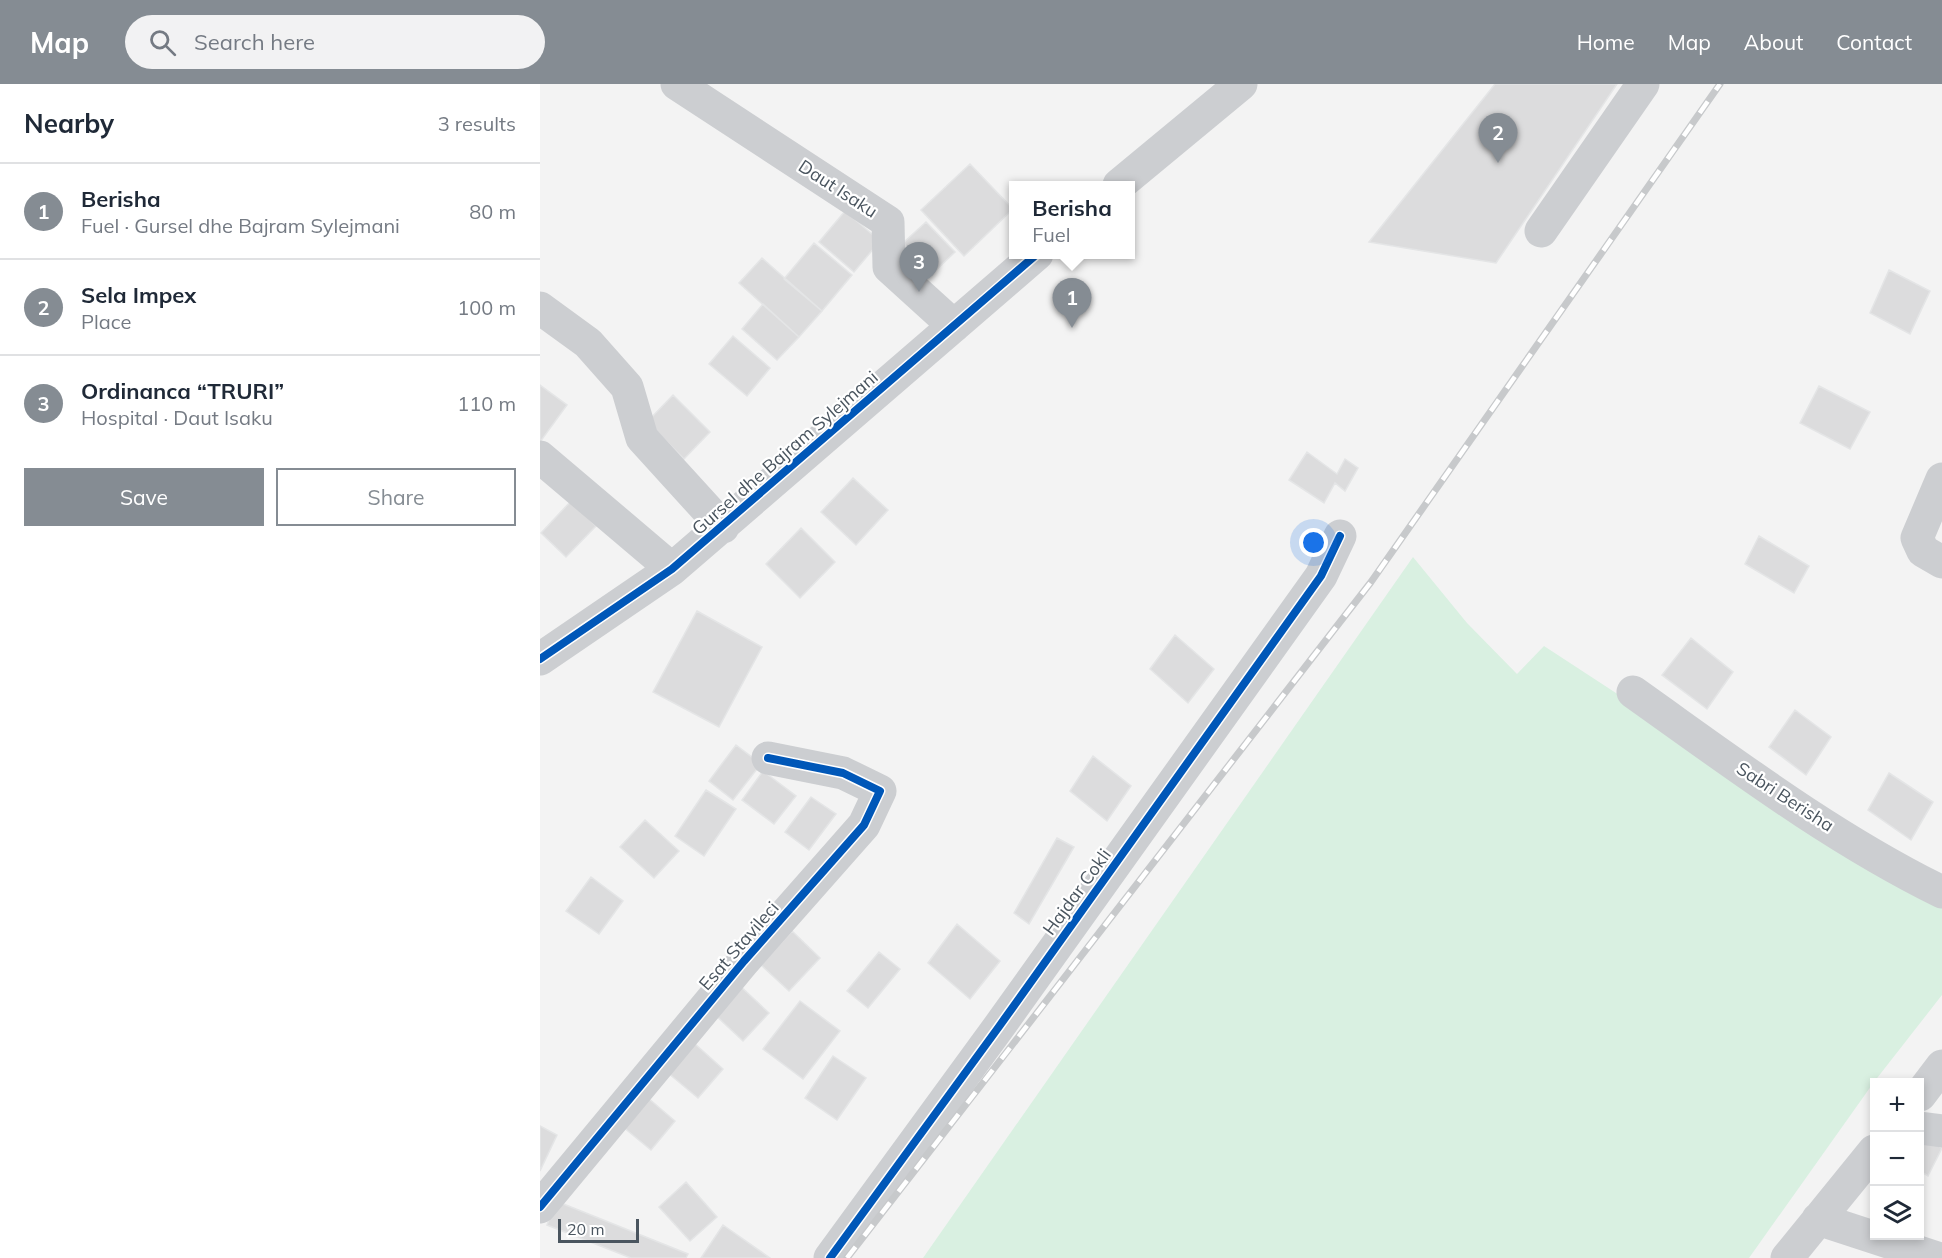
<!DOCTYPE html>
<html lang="en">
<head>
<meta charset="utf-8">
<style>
  :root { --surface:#fff; --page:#f2f2f3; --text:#1f2937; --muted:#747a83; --line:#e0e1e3; --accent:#858c93 }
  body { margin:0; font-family:Mulish,sans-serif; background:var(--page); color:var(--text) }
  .controls { position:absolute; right:18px; bottom:18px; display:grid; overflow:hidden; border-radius:0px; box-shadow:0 3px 9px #0003 }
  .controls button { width:54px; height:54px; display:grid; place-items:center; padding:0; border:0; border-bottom:2px solid var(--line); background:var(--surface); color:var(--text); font:30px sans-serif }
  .scale { position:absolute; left:18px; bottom:15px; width:81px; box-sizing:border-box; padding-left:6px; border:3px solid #4a555f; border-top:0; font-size:16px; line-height:21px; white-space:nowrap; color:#4a555f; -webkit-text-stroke:4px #fff; paint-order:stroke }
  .you { position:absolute; left:774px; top:459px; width:21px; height:21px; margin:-15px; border:4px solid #fff; border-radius:50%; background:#1a73e8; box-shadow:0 0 0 9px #1a73e833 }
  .badge { display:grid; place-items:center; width:39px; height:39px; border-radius:50%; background:var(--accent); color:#fff; font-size:20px; font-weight:700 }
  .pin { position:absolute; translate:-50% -50px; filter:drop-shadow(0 2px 3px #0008) }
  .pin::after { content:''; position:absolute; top:32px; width:21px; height:18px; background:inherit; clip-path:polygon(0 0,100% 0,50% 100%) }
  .popup { position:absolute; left:469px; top:97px; width:126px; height:78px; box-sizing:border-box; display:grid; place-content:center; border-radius:0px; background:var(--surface); filter:drop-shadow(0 2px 4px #0005); font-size:20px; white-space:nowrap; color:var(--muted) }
  .popup b { font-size:22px; color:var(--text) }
  .popup::after { content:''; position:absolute; left:50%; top:100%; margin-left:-12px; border:12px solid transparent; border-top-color:var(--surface) }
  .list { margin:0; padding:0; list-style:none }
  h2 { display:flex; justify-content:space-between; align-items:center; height:78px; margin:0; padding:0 24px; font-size:26px }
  h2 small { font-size:20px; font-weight:400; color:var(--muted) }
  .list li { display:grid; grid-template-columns:39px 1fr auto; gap:18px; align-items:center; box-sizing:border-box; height:96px; padding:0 24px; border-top:2px solid var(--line) }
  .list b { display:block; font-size:22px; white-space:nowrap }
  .list p { margin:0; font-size:20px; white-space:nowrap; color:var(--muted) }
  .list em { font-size:20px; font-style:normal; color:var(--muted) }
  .actions { display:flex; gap:12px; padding:18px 24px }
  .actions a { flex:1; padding:14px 0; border:2px solid var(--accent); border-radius:0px; text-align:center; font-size:21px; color:var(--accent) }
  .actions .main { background:var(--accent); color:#fff }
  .icon { flex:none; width:33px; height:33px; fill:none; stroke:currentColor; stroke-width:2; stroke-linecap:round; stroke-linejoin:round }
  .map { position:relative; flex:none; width:1402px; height:1174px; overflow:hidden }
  header { display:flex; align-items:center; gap:36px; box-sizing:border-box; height:84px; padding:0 30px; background:var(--accent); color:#fff }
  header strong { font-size:28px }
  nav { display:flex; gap:33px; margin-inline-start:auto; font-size:21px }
  .search { width:420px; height:54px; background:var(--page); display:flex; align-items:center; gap:15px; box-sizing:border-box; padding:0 21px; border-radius:33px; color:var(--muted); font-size:22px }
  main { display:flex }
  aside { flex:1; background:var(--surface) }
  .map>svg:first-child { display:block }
  .green { fill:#d9f0e1 }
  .building { fill:#dcdcdd; stroke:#e4e5e6; stroke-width:1.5 }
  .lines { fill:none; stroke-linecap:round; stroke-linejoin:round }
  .minor { stroke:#ccced1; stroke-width:33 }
  .rail-casing { stroke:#c7c9cb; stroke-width:7 }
  .rail { stroke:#fff; stroke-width:4.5; stroke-dasharray:14; stroke-linecap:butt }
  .cycleway-casing { stroke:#fff; stroke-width:11 }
  .cycleway { stroke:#0057b8; stroke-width:8 }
  .labels { text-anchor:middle; stroke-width:4.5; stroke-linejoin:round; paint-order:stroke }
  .street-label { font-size:18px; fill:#4a555f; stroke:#fff }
</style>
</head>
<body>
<header>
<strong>Map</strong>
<div class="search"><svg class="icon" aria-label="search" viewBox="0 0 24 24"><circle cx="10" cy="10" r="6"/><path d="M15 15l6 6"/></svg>Search here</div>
<nav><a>Home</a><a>Map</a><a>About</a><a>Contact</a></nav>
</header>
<main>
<aside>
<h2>Nearby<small>3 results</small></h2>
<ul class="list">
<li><span class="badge">1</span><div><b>Berisha</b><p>Fuel · Gursel dhe Bajram Sylejmani</p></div><em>80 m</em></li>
<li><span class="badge">2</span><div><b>Sela Impex</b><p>Place</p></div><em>100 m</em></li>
<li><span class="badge">3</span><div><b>Ordinanca “TRURI”</b><p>Hospital · Daut Isaku</p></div><em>110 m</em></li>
</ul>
<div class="actions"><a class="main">Save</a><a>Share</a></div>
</aside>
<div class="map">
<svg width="1402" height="1174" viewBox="0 0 1402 1174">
  <rect width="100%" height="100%" fill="#f3f3f3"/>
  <path class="green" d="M873 473 927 539 977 590 1004 562 1402 822V911L1334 998 1209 1174H383Z"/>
  <path class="building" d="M955 0H1077L956 179 829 158Z
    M430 80 473 125 424 172 381 126Z
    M305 127 340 157 314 188 279 158Z
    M386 138 415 168 393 189 363 159Z
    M274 159 312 191 282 227 244 195Z
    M222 174 282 227 259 253 199 199Z
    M1349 186 1390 207 1370 250 1330 229Z
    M223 220 259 253 237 276 202 245Z
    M193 252 230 284 207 312 169 280Z
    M0 301 27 321 0 358Z
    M1279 302 1330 328 1310 365 1260 339Z
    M133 311 170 348 144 375 107 338Z
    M767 368 797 390 805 375 818 384 805 407 795 399 784 419 749 396Z
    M313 394 348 426 316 461 281 428Z
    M31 417 56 442 26 473 1 449Z
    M261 444 295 478 260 514 226 480Z
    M1219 452 1269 482 1254 509 1205 480Z
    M157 527 222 563 179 643 113 608Z
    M635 551 674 585 648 619 610 585Z
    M1151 554 1193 588 1167 625 1122 591Z
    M1255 626 1291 653 1266 691 1229 663Z
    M196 661 221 680 193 716 169 697Z
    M553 672 591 702 567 737 530 707Z
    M223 687 256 712 234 740 202 716Z
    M1349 689 1393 718 1371 756 1328 726Z
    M166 706 196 725 164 772 135 752Z
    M271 713 296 730 269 766 245 748Z
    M105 736 139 767 114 794 80 763Z
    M517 754 534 763 489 840 474 829Z
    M51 793 83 817 59 850 26 827Z
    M417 840 460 877 430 915 388 879Z
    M252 847 280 874 249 907 221 881Z
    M339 868 360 885 328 924 307 907Z
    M198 900 229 929 203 957 172 928Z
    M260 917 300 947 263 995 223 965Z
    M154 959 183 985 158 1014 128 989Z
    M293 972 326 994 297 1036 265 1014Z
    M108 1014 135 1037 111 1066 83 1043Z
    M0 1042 17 1051 0 1087Z
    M1380 1052 1402 1064 1388 1092 1380 1087Z
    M146 1098 177 1133 150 1157 119 1123Z
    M16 1117 148 1170 146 1174H91L7 1141Z
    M183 1141 230 1174H161Z"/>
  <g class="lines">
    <path class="minor" d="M137 0 348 138 349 183 414 242
      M579 101 701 0
      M1001 147 1103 0
      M0 224 48 259 87 303 102 354 183 443
      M0 373 132 485
      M1402 395 1377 454 1383 467 1402 478
      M0 575 132 485 497 170
      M1093 608C1193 679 1292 754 1402 808
      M1380 1011 1402 982
      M1380 1044 1402 1047
      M0 1123 204 877 324 741 340 707 303 689 228 674
      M1278 1135 1397 1174
      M290 1174 458 944 781 492 800 452
      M1247 1174 1334 1067"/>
    <g class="rail-casing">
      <path id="rail" d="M307 1174 831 498 1180 0"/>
    </g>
    <use href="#rail" class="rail"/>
    <g class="cycleway-casing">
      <path id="cycleway" d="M0 575 132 485 497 170
        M0 1123 204 877 324 741 340 707 303 689 228 674
        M290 1174 458 944 781 492 800 452"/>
    </g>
    <use href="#cycleway" class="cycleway"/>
  </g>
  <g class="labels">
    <g class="street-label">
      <text transform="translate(298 105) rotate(33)" y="6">Daut Isaku</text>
      <text transform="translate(245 369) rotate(-41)" y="6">Gursel dhe Bajram Sylejmani</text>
      <text transform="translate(1245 713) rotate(33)" y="6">Sabri Berisha</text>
      <text transform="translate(537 808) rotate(-54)" y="6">Hajdar Cokli</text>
      <text transform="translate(199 862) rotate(-49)" y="6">Esat Stavileci</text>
    </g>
  </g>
</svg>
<div class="controls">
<button>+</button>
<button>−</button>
<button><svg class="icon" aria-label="layers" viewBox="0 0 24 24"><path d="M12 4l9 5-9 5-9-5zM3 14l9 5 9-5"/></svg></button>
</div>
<div class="scale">20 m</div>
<div class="you"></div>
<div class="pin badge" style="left:532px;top:244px">1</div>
<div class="popup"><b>Berisha</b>Fuel</div>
<div class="pin badge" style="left:958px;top:79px">2</div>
<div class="pin badge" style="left:379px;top:208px">3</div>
</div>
</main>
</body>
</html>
